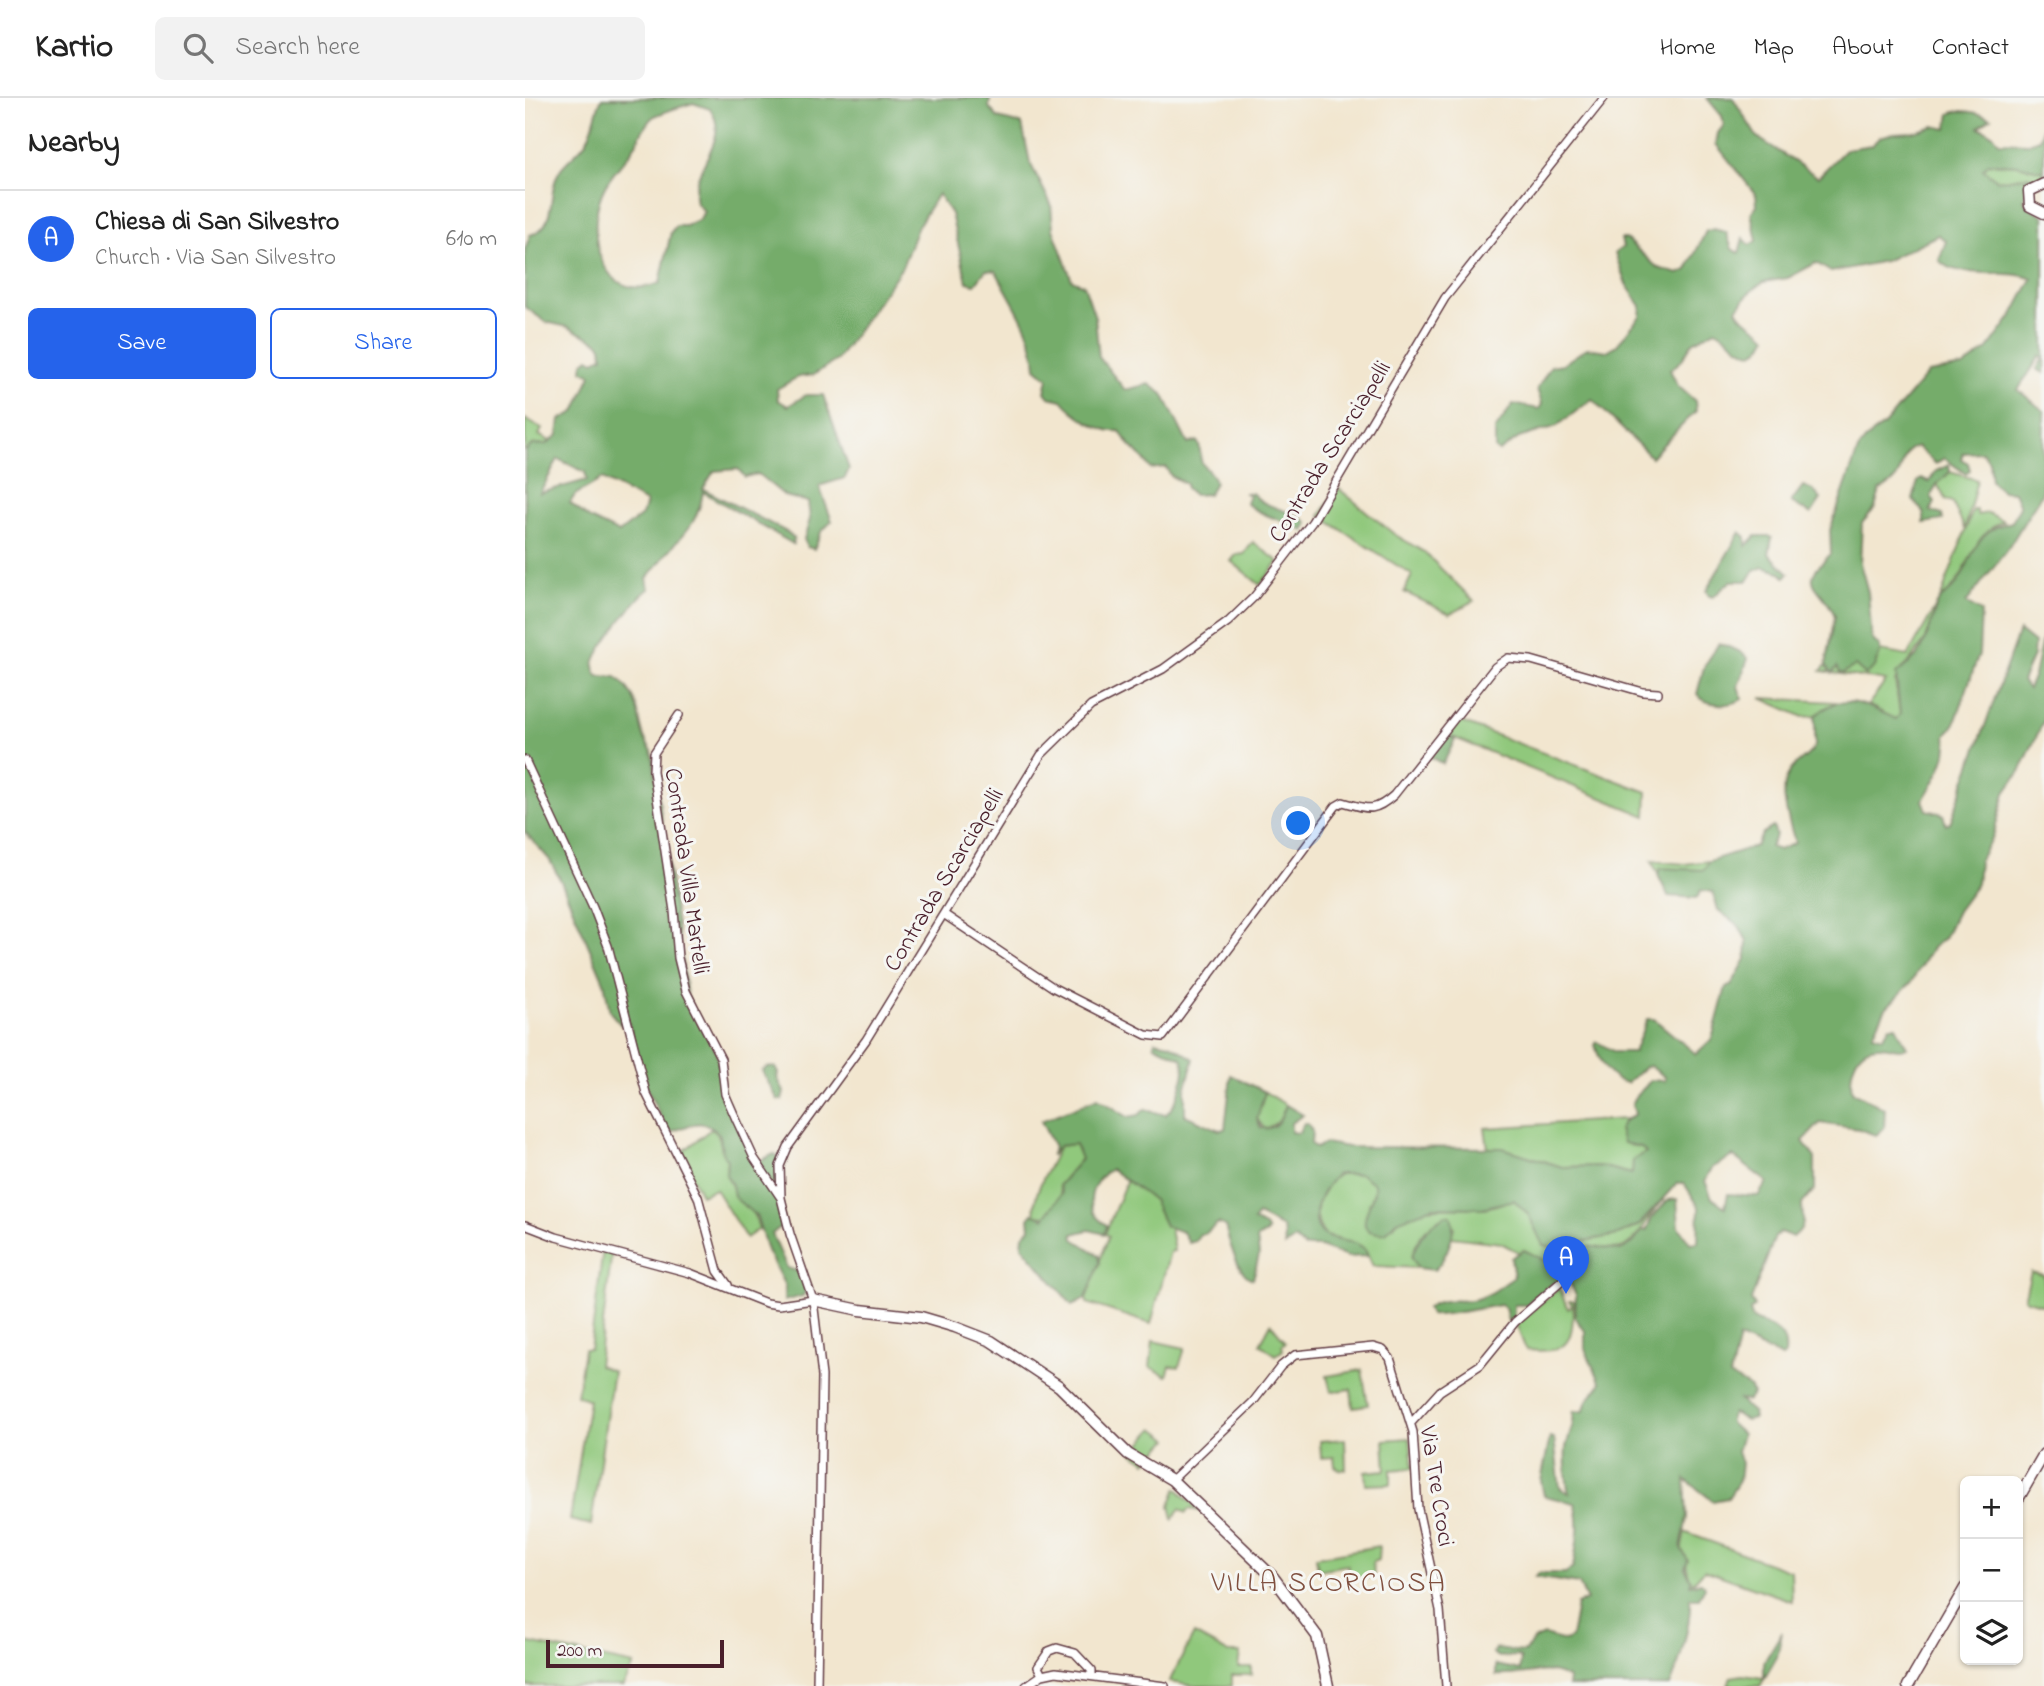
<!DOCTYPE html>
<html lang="en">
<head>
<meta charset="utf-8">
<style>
  :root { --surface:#fff; --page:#f2f2f2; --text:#222; --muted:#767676; --line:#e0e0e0; --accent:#2563eb }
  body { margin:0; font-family:"Indie Flower",sans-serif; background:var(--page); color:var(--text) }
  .controls { position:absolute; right:21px; bottom:21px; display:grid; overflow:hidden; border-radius:10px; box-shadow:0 2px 5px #0004 }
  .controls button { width:63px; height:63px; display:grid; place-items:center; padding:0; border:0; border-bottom:2px solid var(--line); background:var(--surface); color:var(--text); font:35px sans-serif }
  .scale { position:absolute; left:21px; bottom:18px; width:178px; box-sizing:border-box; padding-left:7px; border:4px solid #4a1f2b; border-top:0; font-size:19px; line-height:24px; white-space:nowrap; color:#4a1f2b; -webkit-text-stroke:5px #f6f6f2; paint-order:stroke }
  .you { position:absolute; left:774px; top:726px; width:24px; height:24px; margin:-18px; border:5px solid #fff; border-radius:50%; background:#1a73e8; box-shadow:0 0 0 10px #1a73e833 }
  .badge { display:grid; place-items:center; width:46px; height:46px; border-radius:50%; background:var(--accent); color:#fff; font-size:23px; font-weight:700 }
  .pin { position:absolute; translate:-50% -58px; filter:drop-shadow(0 2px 4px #0008) }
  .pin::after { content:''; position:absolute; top:37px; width:24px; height:21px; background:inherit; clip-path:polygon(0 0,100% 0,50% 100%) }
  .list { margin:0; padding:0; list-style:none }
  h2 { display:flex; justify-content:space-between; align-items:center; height:91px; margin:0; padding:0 28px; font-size:30px }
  h2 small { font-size:23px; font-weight:400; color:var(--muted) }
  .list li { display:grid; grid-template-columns:46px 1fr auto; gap:21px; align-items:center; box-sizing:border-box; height:98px; padding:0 28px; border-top:2px solid var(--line) }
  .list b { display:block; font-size:26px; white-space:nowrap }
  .list p { margin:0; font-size:23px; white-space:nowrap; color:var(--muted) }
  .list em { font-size:23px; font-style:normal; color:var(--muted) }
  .actions { display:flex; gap:14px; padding:21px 28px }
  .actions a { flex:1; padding:16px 0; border:2px solid var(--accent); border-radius:10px; text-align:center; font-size:24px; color:var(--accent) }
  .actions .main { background:var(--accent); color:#fff }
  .icon { flex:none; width:38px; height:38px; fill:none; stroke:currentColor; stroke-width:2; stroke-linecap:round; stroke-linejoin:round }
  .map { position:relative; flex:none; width:1519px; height:1588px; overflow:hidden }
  header { display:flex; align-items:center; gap:42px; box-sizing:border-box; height:98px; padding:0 35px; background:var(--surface); border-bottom:2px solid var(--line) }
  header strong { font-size:33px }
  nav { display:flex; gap:38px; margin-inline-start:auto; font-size:24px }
  .search { width:490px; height:63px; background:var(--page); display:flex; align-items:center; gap:18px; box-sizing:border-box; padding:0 24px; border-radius:10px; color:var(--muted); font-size:26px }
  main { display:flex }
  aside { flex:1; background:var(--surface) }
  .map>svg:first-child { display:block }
  .green { fill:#90c87b; stroke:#6d7453; stroke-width:2 }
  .forest { fill:#74ac6b; stroke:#5f664b; stroke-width:2; fill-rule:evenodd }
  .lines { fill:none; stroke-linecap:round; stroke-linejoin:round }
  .street-casing { stroke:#633d44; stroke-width:10 }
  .secondary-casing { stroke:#633d44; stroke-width:13 }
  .street { stroke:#fff; stroke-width:7 }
  .secondary { stroke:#fff; stroke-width:10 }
  .labels { text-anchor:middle; stroke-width:6; stroke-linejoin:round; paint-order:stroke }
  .street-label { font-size:24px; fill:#4a1f2b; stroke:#f6f6f2 }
  .quarter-label { font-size:28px; letter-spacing:2px; fill:#815141; stroke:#f6f6f2 }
</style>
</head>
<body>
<header>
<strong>Kartio</strong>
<div class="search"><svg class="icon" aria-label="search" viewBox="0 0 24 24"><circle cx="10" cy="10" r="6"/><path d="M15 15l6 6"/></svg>Search here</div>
<nav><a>Home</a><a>Map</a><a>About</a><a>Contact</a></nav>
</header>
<main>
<aside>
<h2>Nearby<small></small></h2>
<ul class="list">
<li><span class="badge">A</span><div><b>Chiesa di San Silvestro</b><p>Church · Via San Silvestro</p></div><em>610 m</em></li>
</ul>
<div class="actions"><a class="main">Save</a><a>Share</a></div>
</aside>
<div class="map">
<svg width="1519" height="1588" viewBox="0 0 1519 1588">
  <rect width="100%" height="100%" fill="#f6f6f2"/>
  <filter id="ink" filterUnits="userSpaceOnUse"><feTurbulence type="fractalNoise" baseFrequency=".0143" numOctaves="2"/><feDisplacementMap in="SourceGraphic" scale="14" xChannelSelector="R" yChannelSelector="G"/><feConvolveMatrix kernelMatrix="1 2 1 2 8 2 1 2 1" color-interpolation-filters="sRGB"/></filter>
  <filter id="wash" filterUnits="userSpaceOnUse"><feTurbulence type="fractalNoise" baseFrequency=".00686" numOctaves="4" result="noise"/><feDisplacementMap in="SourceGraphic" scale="28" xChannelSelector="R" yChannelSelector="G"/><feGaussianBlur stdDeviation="1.57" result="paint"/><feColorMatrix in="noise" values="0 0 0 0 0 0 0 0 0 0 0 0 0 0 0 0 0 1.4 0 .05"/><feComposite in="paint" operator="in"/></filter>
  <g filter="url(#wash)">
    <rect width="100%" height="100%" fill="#f2e6cf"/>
    <path class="green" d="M1464 65 1492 67 1519 73V82L1512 83 1502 78 1473 83 1457 71Z
      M0 321 17 331 14 337 25 343 22 346 7 347 0 354Z
      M1425 374 1452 382 1440 431 1427 404 1421 402 1412 386Z
      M813 390 869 436 899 454 949 503 925 516 879 494 887 477 795 418Z
      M1448 412H1452V417L1463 415 1479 423C1444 436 1445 482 1415 501Z
      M728 444 754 464 735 487 706 463 711 457 719 456Z
      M1412 506 1401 541 1370 583 1375 616 1371 622 1343 607 1361 583 1296 573 1301 567 1306 575 1313 569 1324 571 1355 553 1383 558Z
      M1236 600 1311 604 1290 618 1278 619Z
      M931 622 1122 694 1121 718 920 636Z
      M1127 763 1160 766 1184 763 1182 770C1164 781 1154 765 1133 777L1138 787Z
      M740 994 761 1007 755 1023 740 1031 732 1021Z
      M1101 1021 1098 1024 1104 1047 1116 1049 1122 1054 1109 1062 1107 1076 1075 1068 1037 1069 987 1053 963 1051 960 1030Z
      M187 1030C199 1040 193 1051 202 1062 196 1093 229 1103 234 1131L221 1140 190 1091 176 1097 155 1056Z
      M550 1046 556 1061 534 1087 536 1098 521 1118 510 1117C506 1095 526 1068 534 1048Z
      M823 1074 836 1076 849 1086 850 1099 844 1106 868 1129C884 1104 931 1110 957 1110 968 1110 978 1103 989 1102L1003 1116 1018 1147 1038 1152 1054 1144 1093 1137 1114 1128 1139 1101C1102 1144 1117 1159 1053 1147L1026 1166 999 1152 995 1155 976 1145 926 1139 929 1129 921 1117C902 1128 893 1137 887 1159L893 1170 848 1168 842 1155 816 1142 801 1138C781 1118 796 1078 823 1074Z
      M602 1081 628 1102 640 1127 645 1130 649 1153 645 1154 626 1226 562 1205 561 1200 584 1138 580 1136Z
      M78 1151 87 1153 73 1267 88 1273 66 1427 45 1422 64 1302 52 1297 59 1251H65Z
      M1506 1174 1519 1177V1207L1499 1201Z
      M1034 1190 1043 1211 1047 1208 1044 1203H1049C1047 1243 1047 1256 1001 1252L991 1226Z
      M746 1226 761 1244 757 1247 758 1252 751 1257 735 1246Z
      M628 1243 660 1250 654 1269 645 1268 642 1278 625 1269Z
      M837 1272 843 1307 828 1309 826 1291 806 1294 802 1278Z
      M629 1330 644 1341 621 1364 608 1355Z
      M885 1340 888 1370 866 1372V1386L841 1387 840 1374 861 1372 859 1342Z
      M820 1341 821 1371 815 1372 810 1368 809 1359 796 1360 795 1343Z
      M652 1390 675 1413 664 1411 661 1415 655 1411 648 1421 645 1407Z
      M1159 1434 1266 1473 1267 1503 1179 1472 1165 1488C1165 1477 1160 1462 1157 1452 1156 1447 1160 1441 1159 1434Z
      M854 1448 853 1462 848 1464 849 1479 825 1481 823 1467 793 1472 791 1459Z
      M669 1536 704 1555H715L713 1569H726V1577H707V1588H670L644 1584Z
      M1 1544 109 1567 98 1588H0Z
      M1218 1577 1238 1580 1239 1581 1235 1588H1203L1206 1579Z"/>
    <path class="forest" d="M77 0H465L464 9 473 20 497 26 505 65 526 106 528 131 547 182 559 187 570 219 574 259 600 292 624 286 638 296 663 346 672 343C677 351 674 354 676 362 678 371 688 374 690 384L684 396 669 397 661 390V386L646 378 641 369 626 371C617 356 602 348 595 333 577 336 548 316 537 302L524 299 520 294 523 280 511 270C509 233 487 205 471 173L461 172 450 186 442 184 426 116 413 96 393 128 377 169 312 262 288 277 273 279 252 291 253 302 263 308 281 297H298L324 371 320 380 294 388 307 423 296 434 289 451 282 449 279 441 285 421 283 404 260 398 233 376 220 379 213 371 189 373 178 391 262 434 269 440 268 446 178 394C173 427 158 435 139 459 133 466 129 473 122 480L124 491C112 499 68 556 69 568 69 571 72 576 73 578L91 579C122 603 108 630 127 653L162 898 172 922 191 953 199 997 231 1065 249 1056 256 1061 252 1076 259 1126 247 1136 262 1170 276 1174 281 1192 278 1198 259 1203 260 1188 242 1153 232 1119 209 1099 207 1087 201 1077 202 1062 197 1055 195 1037C177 1017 166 1028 145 1034L141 1030 121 989 103 923 96 927 85 914 79 884 36 783 24 761 0 734V354L7 347 22 346 33 337 35 322 50 314 66 277 57 272 58 265 64 260 69 263 78 259 77 248 73 244 43 229 21 224 0 209V152L5 137C34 129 21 93 35 72 41 63 55 53 60 45 69 33 70 13 77 0ZM168 5 185 11C208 43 162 72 171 105L179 113 175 121 161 128H151L146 134 135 185C76 208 60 137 77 95 84 77 98 66 108 51 114 41 119 26 128 19 137 14 158 8 168 5ZM33 361 60 374 62 382 15 395ZM77 381 121 404 117 417 94 435 65 421 45 405 50 397Z
      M1182 0H1208L1232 39 1293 79 1321 51 1347 47 1355 39 1369 35 1389 34 1409 28 1422 31 1425 16C1437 9 1454 15 1466 20L1454 29 1469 37 1474 44 1503 45 1515 41 1519 24V73L1492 67 1464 65 1458 71 1473 83 1502 78 1513 81 1504 86 1499 101 1503 108 1519 118V275L1512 271 1518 260 1515 258 1493 292 1519 313 1517 395 1484 449 1441 505 1456 514 1454 556 1430 625 1421 638C1426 661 1409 683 1398 702L1402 712 1418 716 1421 727 1425 725 1494 533 1509 545 1508 558 1497 583 1503 591 1509 577 1519 532V622L1496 672 1480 695 1468 738 1454 763 1452 786 1432 813 1419 840 1407 850 1385 886 1361 910 1348 936 1358 939 1365 928H1371L1382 949C1373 954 1365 948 1355 948 1330 947 1324 974 1327 993L1360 1011 1359 1030 1351 1037 1334 1031 1295 1025 1278 1043 1290 1060V1091L1277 1106C1277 1122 1283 1127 1268 1139L1255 1134 1250 1139 1226 1202 1230 1208 1225 1213 1228 1221C1245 1231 1263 1230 1260 1257L1257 1259 1214 1240 1205 1278 1224 1289 1228 1296 1222 1303 1214 1302 1228 1315 1229 1320 1221 1322 1208 1315 1205 1319V1325L1217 1336 1212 1354 1216 1365 1214 1383 1203 1400 1188 1403 1160 1381 1162 1419 1156 1450 1163 1462 1160 1470 1166 1482 1165 1487 1176 1484 1180 1489 1174 1500H1165C1167 1523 1154 1567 1145 1588H1043L1044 1581C1019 1565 999 1580 971 1577V1567L995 1572 996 1561 993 1558 971 1559 968 1556 970 1551 999 1554 1009 1542 1019 1537 1040 1543 1046 1540 1052 1506 1062 1502 1054 1486 1010 1479 1013 1475H1040L1048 1470C1051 1450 1057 1425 1050 1405L1019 1398 1016 1383 1025 1339 1029 1340 1035 1390 1044 1395C1041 1387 1040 1357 1041 1349 1044 1336 1050 1327 1048 1314L1059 1313C1061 1298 1070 1297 1076 1285L1060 1251V1233L1050 1219 1051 1197 1042 1179C1029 1183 1009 1197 1002 1207H989V1219L983 1223 980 1210 975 1207C960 1209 917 1219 905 1217L902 1210C919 1197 933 1206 951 1201 967 1197 976 1188 989 1179L986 1160 999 1152 1026 1166 1053 1147 1096 1152 1108 1145 1118 1132 1121 1133 1127 1120 1143 1102 1152 1101 1154 1129 1165 1145 1173 1144 1174 1109 1159 1085H1152L1114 1127 1093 1137 1054 1144 1039 1152 1018 1147 1003 1116 989 1102 957 1110 908 1109 872 1123 861 1135C818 1138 854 1101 849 1086L836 1076H812C799 1088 778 1123 801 1138 815 1147 836 1138 843 1158L822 1159 795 1149H779L770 1141 760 1148 758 1130 733 1117 728 1123 740 1129 743 1134 732 1140 734 1157 728 1181C713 1178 704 1143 700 1128L693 1125 680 1136H675L671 1143 664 1145 658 1134 640 1128 628 1102 586 1071C564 1084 557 1113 582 1127L580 1136 564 1132 548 1136 549 1141 574 1157 575 1165 561 1200 547 1207 497 1148 498 1138 505 1130 504 1120 508 1115 519 1120 537 1095 534 1087 556 1061 550 1046 534 1048 526 1058 529 1049 516 1023 573 1000 603 1019 614 1017 620 1011 640 1017C653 1008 663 974 657 960L629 947 630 943 645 946 669 961 660 992V1017L694 1032 700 1031 706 977 740 994 732 1021 736 1030C752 1033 756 1020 761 1007L778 1017 766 1025V1034L774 1035 779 1025 783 1026 787 1033 786 1046 791 1050 800 1045 823 1049 978 1050 1037 1069 1075 1068 1107 1076 1108 1062 1121 1054 1116 1049 1098 1045 1094 1032 1098 1024 1110 1016 1107 1005C1110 994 1120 993 1125 982L1140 983V979L1125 968 1120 969 1102 985C1083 982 1075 964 1070 947L1072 944 1090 954H1109L1122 921H1129L1171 956 1187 941 1201 889 1206 888 1221 861 1222 843 1214 828 1193 812 1188 794 1176 792 1172 800 1143 798 1133 777 1135 770 1179 772 1184 763 1231 748 1238 735 1248 729 1251 737 1245 749 1254 752 1270 745C1265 724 1251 693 1266 672 1273 663 1284 659 1290 648V618C1318 592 1342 608 1371 621L1375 616 1371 576C1378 570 1386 564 1392 558 1403 543 1406 524 1412 507 1415 497 1428 493 1433 484 1452 453 1448 432 1487 424L1495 408 1489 394 1477 393 1466 383 1464 363 1457 354 1438 355 1436 361 1443 365 1445 372 1441 376 1419 360 1411 366 1392 349 1385 351C1372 367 1381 380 1355 392L1350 410 1337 425 1335 465 1343 494 1347 541 1355 549V555L1350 569 1340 577 1330 568 1316 576 1312 569 1307 575 1301 567 1310 518C1296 485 1270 488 1306 456L1305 432 1333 352 1341 341 1359 327 1403 275 1438 269 1463 251 1489 215 1507 181C1482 170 1429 182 1414 162L1421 143 1413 137 1360 163 1306 174 1291 165 1263 180 1239 184 1225 194 1212 211C1218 225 1234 228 1242 239 1226 275 1208 238 1190 232L1168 244 1156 263 1145 272 1153 288 1170 303 1171 313 1126 359 1067 301 1032 328 994 340 974 354 970 351V332L988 306 1014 311 1017 306 1012 291 1026 268 1038 266 1062 250 1082 253 1092 247 1115 218 1116 208 1101 186 1090 155 1098 149 1096 141H1101L1133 170 1154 176 1162 172 1181 133 1189 131 1201 134 1207 151 1214 155 1218 140 1225 147 1232 143 1226 115 1232 107 1231 97 1191 46 1193 35 1199 27 1197 18ZM1208 1058 1242 1084 1233 1098 1203 1096 1200 1109 1187 1100 1180 1083 1187 1070Z
      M1424 367 1425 374 1412 386 1406 398 1410 405 1405 413 1417 417 1418 422 1399 425V415L1388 402 1393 383 1397 381 1404 384 1411 373Z
      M1278 388 1288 392 1296 401 1286 416 1266 404Z
      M719 395H727C742 413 767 410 783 425L779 433C761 423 734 417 721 405L724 396Z
      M1215 434 1221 439V448L1231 438H1244L1247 440 1244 456 1264 475 1260 479 1255 474 1238 469 1229 473 1223 483H1206L1188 499 1184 498 1181 493Z
      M1194 545 1216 554 1223 561 1213 588 1217 601C1206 609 1180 608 1172 596L1179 569Z
      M920 636 930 642 918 666 903 658Z
      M243 969H250L253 975 252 979 259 994 257 1002H253L237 973Z
      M921 1117 926 1118C932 1135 921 1161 909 1172L893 1170 887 1159C893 1137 903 1129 921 1117Z
      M1257 1534 1252 1559 1239 1581V1564Z"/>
  </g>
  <g filter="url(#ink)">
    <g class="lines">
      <g class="street-casing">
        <path id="street" d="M154 617 129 655 128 673 149 813 153 860 161 893 196 961 200 996 211 1021 229 1060 256 1100 265 1136 288 1202 297 1278 292 1588
          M0 662 68 809 83 848 121 995 173 1099 193 1173 203 1187
          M420 817 529 890 621 937 638 939 811 708 818 704C843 711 849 715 869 697L970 569 983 560 1006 562 1118 594 1133 595
          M256 1100 255 1068 263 1049 341 942 516 657 566 608 638 571 703 524 729 499 787 424 920 200 1079 0
          M0 1127 31 1139 165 1175 241 1205 254 1207 288 1202
          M886 1325 915 1293 955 1267 990 1224 1038 1182
          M647 1382 728 1304 756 1268 770 1257 848 1249 858 1252 865 1260 888 1334 893 1411 915 1512 921 1588
          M517 1577 513 1569 524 1553 532 1550 550 1555 567 1573V1578
          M501 1588 517 1577 531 1574 640 1588"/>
      </g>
      <g class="secondary-casing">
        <path id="secondary" d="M1519 86 1504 93 1505 108 1519 115
          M288 1202 335 1212 396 1219 430 1229 466 1243 534 1288 603 1356 647 1382 748 1479 792 1538 803 1588
          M1493 1401 1519 1356
          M1383 1588 1440 1490"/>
      </g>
      <use href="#street" class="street"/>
      <use href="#secondary" class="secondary"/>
    </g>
  </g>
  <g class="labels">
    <g class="street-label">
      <text transform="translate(804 353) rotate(-58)" y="8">Contrada Scarciapelli</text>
      <text transform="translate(163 773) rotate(82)" y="8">Contrada Villa Martelli</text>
      <text transform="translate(418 781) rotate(-59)" y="8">Contrada Scarciapelli</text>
      <text transform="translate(913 1388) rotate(81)" y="8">Via Tre Croci</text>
    </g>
    <g class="quarter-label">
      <text x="804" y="1493">VILLA SCORCIOSA</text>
    </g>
  </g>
</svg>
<div class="controls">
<button>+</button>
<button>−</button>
<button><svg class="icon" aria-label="layers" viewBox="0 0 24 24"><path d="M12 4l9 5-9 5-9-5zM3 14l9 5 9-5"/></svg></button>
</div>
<div class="scale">200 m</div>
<div class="you"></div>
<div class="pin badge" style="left:1041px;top:1196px">A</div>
</div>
</main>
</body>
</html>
